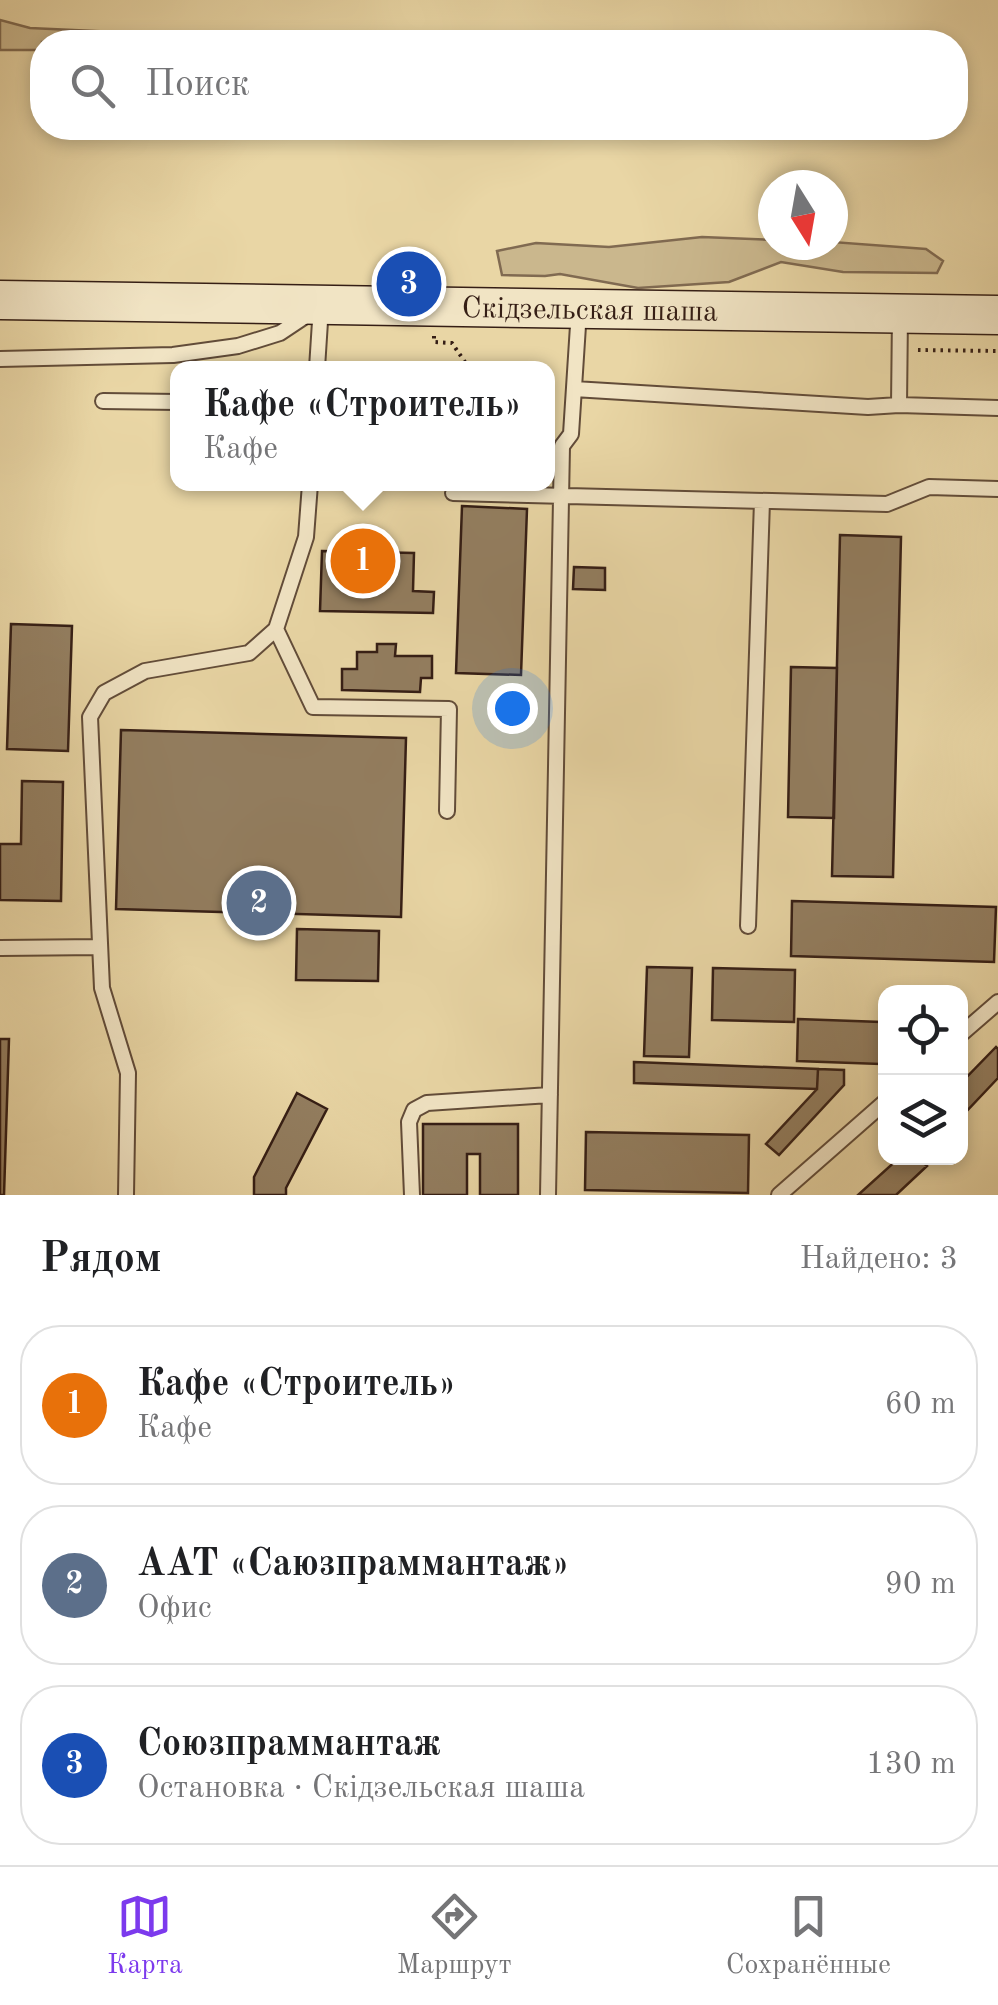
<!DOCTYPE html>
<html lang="ru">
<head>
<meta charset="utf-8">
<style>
  :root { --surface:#fff; --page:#f6f6f6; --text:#202124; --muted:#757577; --line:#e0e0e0; --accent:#7c3aed }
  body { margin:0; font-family:"Old Standard TT",serif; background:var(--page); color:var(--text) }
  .controls { position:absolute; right:30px; bottom:30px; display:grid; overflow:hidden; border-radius:20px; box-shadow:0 5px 15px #0003 }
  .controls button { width:90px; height:90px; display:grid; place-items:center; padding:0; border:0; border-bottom:2px solid var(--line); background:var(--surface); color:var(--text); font:50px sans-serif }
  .compass { position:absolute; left:758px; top:170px; width:90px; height:90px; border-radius:50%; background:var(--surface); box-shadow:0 5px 15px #0003; rotate:169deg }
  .you { position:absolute; left:512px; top:708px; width:35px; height:35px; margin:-25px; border:8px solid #fff; border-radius:50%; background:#1a73e8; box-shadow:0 0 0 15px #1a73e833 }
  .badge { display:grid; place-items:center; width:65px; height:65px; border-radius:50%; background:var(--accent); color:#fff; font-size:32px; font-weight:700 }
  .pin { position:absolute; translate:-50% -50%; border:5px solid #fff; box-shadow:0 2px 10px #0006 }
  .popup { position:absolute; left:170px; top:361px; width:385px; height:130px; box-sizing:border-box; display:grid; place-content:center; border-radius:20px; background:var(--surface); filter:drop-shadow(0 2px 8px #0005); font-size:32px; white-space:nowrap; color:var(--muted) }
  .popup b { font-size:38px; color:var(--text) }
  .popup::after { content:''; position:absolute; left:50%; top:100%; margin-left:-20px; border:20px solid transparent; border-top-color:var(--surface) }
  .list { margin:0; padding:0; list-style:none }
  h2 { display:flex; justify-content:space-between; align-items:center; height:130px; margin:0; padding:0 40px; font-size:42px }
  h2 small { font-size:32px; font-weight:400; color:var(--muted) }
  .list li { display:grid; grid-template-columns:65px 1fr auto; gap:30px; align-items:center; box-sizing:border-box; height:160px; margin:0 20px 20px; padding:0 20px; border:2px solid var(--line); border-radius:40px }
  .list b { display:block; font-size:38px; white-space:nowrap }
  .list p { margin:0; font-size:32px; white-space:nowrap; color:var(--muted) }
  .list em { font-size:32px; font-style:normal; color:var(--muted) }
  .icon { flex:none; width:55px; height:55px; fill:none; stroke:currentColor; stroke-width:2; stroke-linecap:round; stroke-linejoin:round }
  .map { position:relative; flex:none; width:998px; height:1195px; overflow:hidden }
  .search { position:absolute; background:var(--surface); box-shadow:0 5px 15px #0003; left:30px; right:30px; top:30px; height:110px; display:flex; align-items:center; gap:25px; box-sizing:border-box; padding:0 35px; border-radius:40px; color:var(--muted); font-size:38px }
  .sheet { height:670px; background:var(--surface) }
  nav { display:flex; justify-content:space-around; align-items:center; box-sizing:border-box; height:140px; border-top:2px solid var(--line); background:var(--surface); font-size:28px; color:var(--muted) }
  nav a { display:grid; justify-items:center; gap:5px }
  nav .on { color:var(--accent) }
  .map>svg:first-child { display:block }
  .green { fill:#cab78d; stroke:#806a51; stroke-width:2.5 }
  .building { fill:#937e60; stroke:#351e15; stroke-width:2.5 }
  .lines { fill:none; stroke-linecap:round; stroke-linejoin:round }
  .lane-casing { stroke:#624c39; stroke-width:18 }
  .secondary-casing { stroke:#351e15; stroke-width:41 }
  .path { stroke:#351e15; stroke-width:4; stroke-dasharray:2.5 5; stroke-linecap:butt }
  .lane { stroke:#f1e4c4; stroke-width:14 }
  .secondary { stroke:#f1e4c4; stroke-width:38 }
  .labels { text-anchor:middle; stroke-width:8; stroke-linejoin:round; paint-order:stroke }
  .street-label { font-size:30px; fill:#351e15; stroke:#f1e4c4 }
</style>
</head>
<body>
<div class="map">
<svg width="998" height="1195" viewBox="0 0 998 1195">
  <rect width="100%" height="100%" fill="#e9d6a5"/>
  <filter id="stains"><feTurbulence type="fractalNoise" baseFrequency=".002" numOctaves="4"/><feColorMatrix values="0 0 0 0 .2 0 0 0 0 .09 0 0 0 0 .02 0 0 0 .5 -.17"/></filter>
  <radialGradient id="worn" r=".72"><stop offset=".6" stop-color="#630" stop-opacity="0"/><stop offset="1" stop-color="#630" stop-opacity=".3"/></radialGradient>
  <path class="green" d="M0 20 30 28 138 33 200 42H42V50H0Z
    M702 237 773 240V245H833V242L926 249 943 261 937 273 843 272 781 262 729 282 638 288 560 274 545 276 502 275 497 251 536 243 609 247Z"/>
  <path class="building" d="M462 506 527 509 521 675 456 673Z
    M840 535 901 537 893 877 832 876Z
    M322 551 414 553 413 591 434 592 433 613 320 611Z
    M574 567 605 568V590L573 589Z
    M11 624 72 626 68 751 7 749Z
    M377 644H396L395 656H432V678H421L420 692 342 690V669H357V652H377Z
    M791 667 837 668 834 818 788 817Z
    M121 730 406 738 401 917 116 909Z
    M22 781 63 782 61 901 0 900V844H21Z
    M792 901 996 907 994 962 791 956Z
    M297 929 379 931 378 981 296 980Z
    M647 967 692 968 689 1057 644 1056Z
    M713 968 795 970 794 1022 712 1020Z
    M798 1019 881 1022 880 1064 797 1061Z
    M0 1039H9L4 1195H0Z
    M996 1047 998 1049V1078L962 1116 960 1084Z
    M634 1062 818 1069 817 1089 634 1083Z
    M818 1069 844 1070V1085L779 1155 766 1144 817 1089Z
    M297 1093 327 1109 286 1188V1195H254V1177Z
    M423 1124H518V1195H480V1154H467V1195H423Z
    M586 1132 749 1135 748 1193 585 1190Z
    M899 1158H918L927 1166 896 1195H858Z"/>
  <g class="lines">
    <g class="lane-casing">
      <path id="lane" d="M900 315 899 405 998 408
        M0 359 173 355 238 346 280 333 310 313
        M317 368 321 306
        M574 389 868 407 899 405
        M103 401 178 402
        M453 493 887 504 929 487 998 489
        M276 629 313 707 449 709 447 811
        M748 926 762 501
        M0 948 100 947
        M960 1035 998 1002
        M126 1195 128 1073 102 988 90 717 104 693 145 671 249 653 276 629 306 537 310 484
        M412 1195 409 1122 414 1110 427 1103 550 1095
        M548 1195 562 446 571 434 579 310
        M779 1195 886 1101"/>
    </g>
    <g class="secondary-casing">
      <g id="secondary">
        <path id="s1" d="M0 300 998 315"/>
      </g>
    </g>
    <path class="path" d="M434 336V342L452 343 469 368
      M918 350 998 351"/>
    <use href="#lane" class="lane"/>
    <use href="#secondary" class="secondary"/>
  </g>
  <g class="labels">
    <g class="street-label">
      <text dy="10" stroke="none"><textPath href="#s1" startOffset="590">Скідзельская шаша</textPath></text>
    </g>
  </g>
  <rect width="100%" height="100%" filter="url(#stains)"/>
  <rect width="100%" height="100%" fill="url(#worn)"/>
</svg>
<div class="controls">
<button><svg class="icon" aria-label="locate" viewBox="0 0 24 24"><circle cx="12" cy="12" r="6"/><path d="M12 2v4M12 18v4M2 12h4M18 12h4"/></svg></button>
<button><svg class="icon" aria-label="layers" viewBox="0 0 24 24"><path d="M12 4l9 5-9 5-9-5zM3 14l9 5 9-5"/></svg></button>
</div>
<svg class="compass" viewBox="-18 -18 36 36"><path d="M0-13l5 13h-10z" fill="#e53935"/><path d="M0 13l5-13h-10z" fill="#757577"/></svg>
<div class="you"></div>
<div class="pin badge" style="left:363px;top:561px;background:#e8710a">1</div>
<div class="popup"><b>Кафе «Строитель»</b>Кафе</div>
<div class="pin badge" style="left:259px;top:903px;background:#5c6f8a">2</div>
<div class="pin badge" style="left:409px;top:284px;background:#1a4fb4">3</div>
<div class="search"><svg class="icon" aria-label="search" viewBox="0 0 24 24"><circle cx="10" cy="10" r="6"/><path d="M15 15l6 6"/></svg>Поиск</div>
</div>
<section class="sheet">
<h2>Рядом<small>Найдено: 3</small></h2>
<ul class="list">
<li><span class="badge" style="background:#e8710a">1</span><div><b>Кафе «Строитель»</b><p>Кафе</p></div><em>60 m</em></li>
<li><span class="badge" style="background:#5c6f8a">2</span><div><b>ААТ «Саюзпраммантаж»</b><p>Офис</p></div><em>90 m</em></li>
<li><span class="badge" style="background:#1a4fb4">3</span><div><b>Союзпраммантаж</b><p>Остановка · Скідзельская шаша</p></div><em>130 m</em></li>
</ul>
</section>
<nav>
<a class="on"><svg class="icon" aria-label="map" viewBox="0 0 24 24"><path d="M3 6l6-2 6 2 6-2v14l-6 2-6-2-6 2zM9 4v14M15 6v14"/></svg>Карта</a>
<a><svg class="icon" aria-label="directions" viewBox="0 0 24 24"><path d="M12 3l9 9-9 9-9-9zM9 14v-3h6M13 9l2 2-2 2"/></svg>Маршрут</a>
<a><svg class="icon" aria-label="saved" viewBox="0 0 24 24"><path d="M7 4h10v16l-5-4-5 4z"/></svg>Сохранённые</a>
</nav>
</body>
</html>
